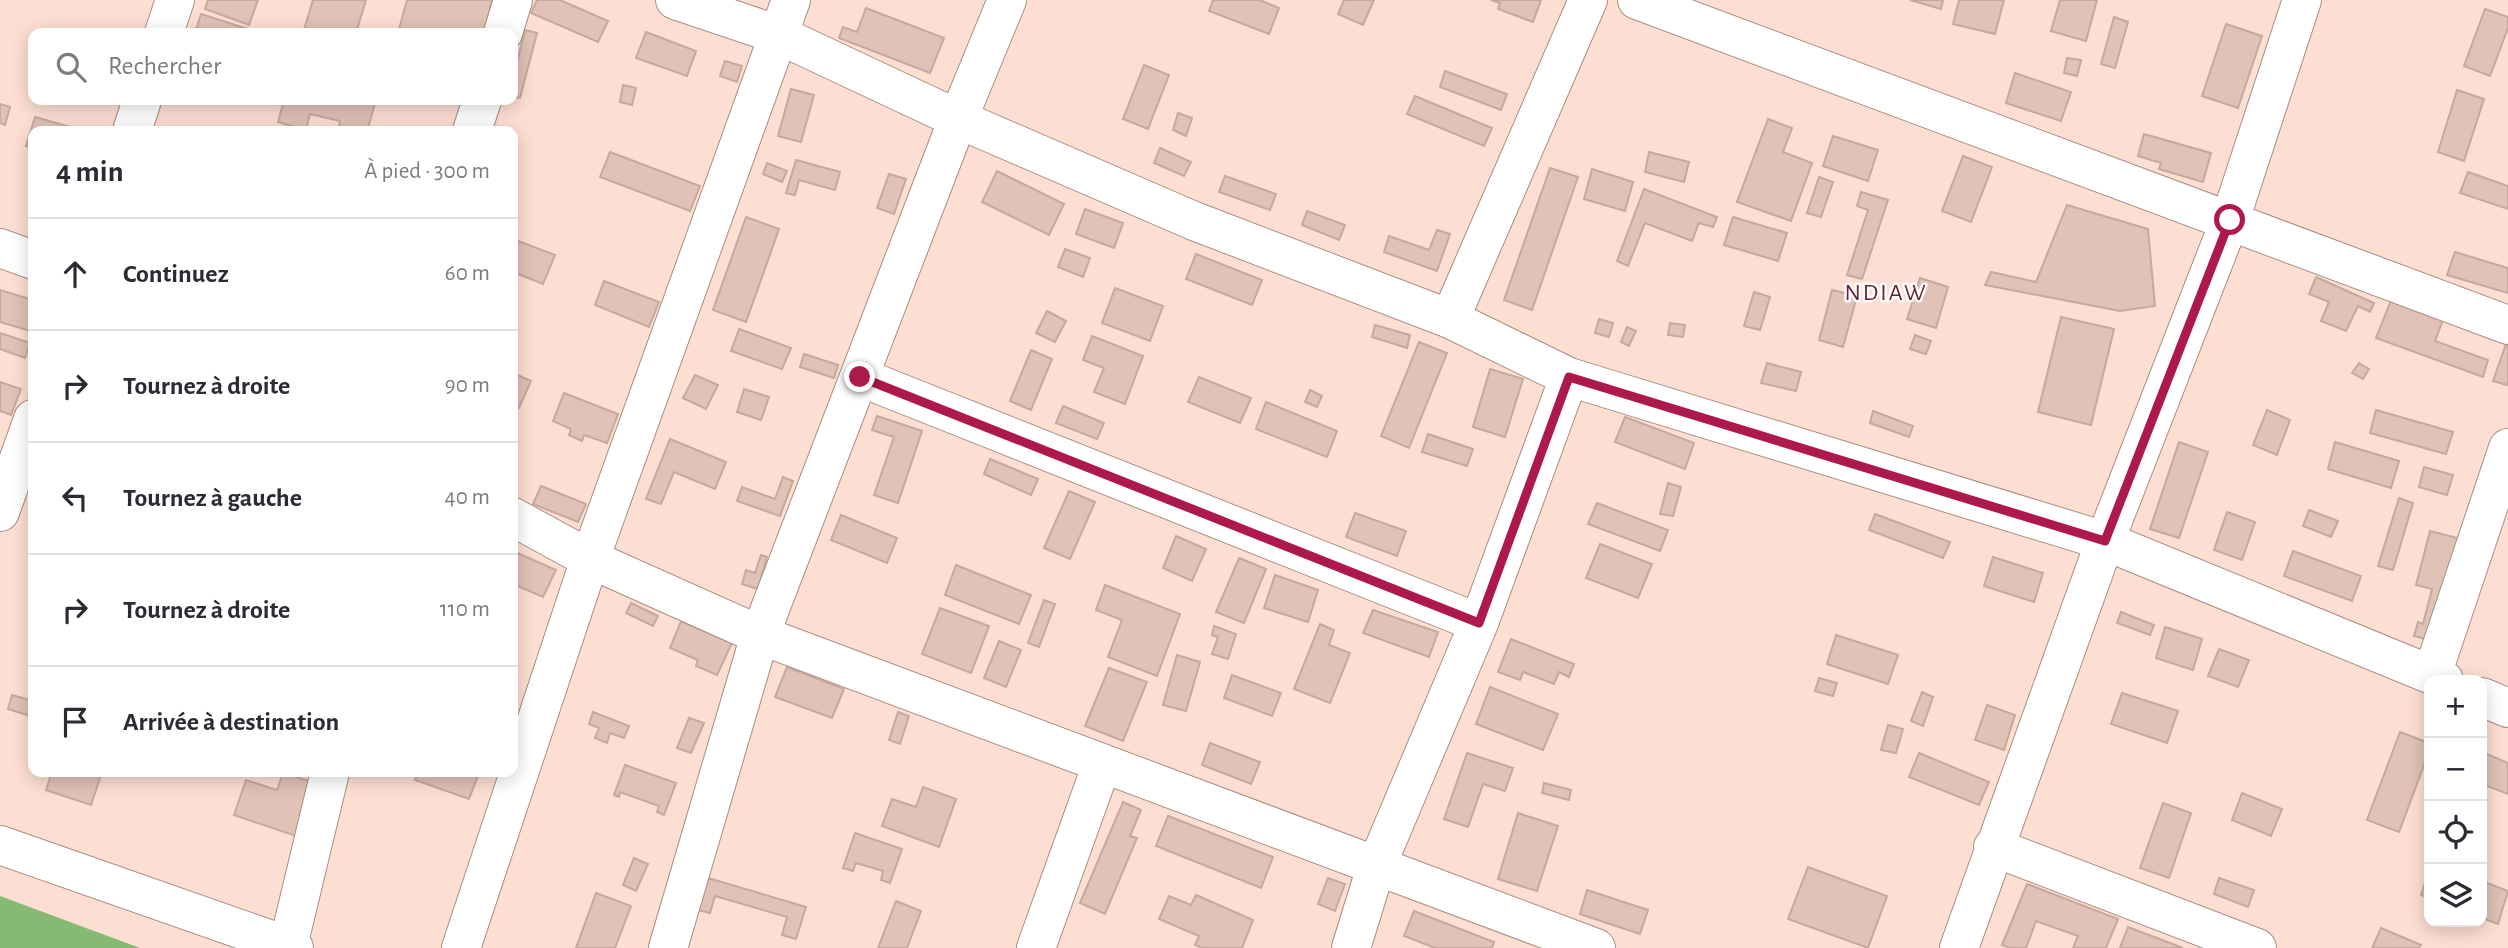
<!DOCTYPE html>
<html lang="fr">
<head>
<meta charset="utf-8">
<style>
  :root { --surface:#fff; --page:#f2f2f3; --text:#2b2b33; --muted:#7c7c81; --line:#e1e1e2 }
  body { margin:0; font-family:"Alegreya Sans",sans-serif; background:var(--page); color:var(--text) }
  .controls { position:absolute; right:21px; bottom:21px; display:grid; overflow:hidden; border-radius:14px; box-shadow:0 4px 18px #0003 }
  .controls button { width:63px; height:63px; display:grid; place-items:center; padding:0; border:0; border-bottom:2px solid var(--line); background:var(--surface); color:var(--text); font:35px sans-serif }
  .stop { position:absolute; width:21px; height:21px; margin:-16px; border:5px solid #ad1949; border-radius:50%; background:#fff }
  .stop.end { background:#ad1949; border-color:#fff; box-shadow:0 2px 7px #0008 }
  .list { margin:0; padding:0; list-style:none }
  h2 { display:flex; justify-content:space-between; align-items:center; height:91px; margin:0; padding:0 28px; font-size:30px }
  h2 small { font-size:23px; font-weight:400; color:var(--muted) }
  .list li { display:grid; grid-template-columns:46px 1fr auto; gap:21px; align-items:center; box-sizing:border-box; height:112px; padding:0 28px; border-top:2px solid var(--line) }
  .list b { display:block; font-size:26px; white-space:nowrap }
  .list em { font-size:23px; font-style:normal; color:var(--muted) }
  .icon { flex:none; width:38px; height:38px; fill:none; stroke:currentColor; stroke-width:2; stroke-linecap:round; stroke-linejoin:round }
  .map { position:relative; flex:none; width:2508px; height:948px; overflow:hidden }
  .search { position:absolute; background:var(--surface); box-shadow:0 4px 18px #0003; left:28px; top:28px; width:490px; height:77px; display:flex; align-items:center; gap:18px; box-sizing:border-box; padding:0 24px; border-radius:14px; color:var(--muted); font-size:26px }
  .panel { position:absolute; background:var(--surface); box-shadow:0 4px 18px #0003; left:28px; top:126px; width:490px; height:651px; border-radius:14px }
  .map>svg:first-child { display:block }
  .forest { fill:#86ba74 }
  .building { fill:#e0c2b6; stroke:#c6a99d; stroke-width:2 }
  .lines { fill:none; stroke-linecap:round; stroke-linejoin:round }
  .minor-casing { stroke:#a98d82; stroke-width:40 }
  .major-casing { stroke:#a98d82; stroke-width:40 }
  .minor { stroke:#fff; stroke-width:38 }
  .major { stroke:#fff; stroke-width:38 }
  .route { stroke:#ad1949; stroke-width:9 }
  .labels { text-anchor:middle; stroke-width:5; stroke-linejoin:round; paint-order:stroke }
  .quarter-label { font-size:24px; letter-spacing:2px; fill:#682333; stroke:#fff }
</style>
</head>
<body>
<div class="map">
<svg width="2508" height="948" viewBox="0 0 2508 948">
  <rect width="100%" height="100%" fill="#fdded2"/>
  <path class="forest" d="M0 896 140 948H0Z"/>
  <path class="building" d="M208 0H258L249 25 205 9Z
    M313 0H366L356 33H303Z
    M407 0H492L484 33H398Z
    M537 0H560L608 21 598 42 531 13Z
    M1213 0H1260L1279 8 1269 34 1209 11Z
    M1344 0H1374L1363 25 1338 14Z
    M1491 0H1541L1533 22 1498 9 1500 3Z
    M1910 0H1943L1941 9Z
    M1959 0H2004L1995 34 1953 24Z
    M2060 0H2097L2086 41 2051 31Z
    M866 8 944 38 930 73 839 38 843 27 857 32Z
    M2485 9 2508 17V28L2490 76 2464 66Z
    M201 14 251 30 250 33H195Z
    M2114 17 2128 22 2115 68 2101 64Z
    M2226 24 2262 36 2238 108 2202 96Z
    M525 30 537 33 520 98 513 97V78Z
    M646 32 696 51 687 76 636 58Z
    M2067 58 2081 60 2077 76 2064 73Z
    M725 61 742 66 737 82 720 76Z
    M1144 65 1169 75 1148 129 1123 119Z
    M1445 71 1507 94 1501 110 1440 87Z
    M2015 73 2071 92 2061 121 2006 103Z
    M623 85 636 88 632 105 620 102Z
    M791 89 814 95 801 142 778 136Z
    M2457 90 2484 99 2464 161 2438 152Z
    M1415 96 1492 128 1484 146 1407 114Z
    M284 100H376L367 131H338L340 121 310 114 306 130 278 122Z
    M0 104 10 107 5 125 0 123Z
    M1178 113 1192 118 1186 136 1173 130Z
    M35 117 84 131H33V148L26 146Z
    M1768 119 1792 128 1783 152 1812 163 1791 221 1737 202Z
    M2144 134 2211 153 2203 182 2159 169 2161 163 2138 156Z
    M1833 136 1878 150 1868 181 1823 166Z
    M1160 148 1191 162 1184 176 1154 163Z
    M610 152 700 186 690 211 600 177Z
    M1649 152 1689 162 1684 182 1645 172Z
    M1963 156 1992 167 1971 222 1942 211Z
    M796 160 840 172 835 190 799 180 795 195 786 193Z
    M767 163 787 171 782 182 763 174Z
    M1550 168 1578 177 1532 310 1504 300Z
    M1592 169 1633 182 1625 211 1584 199Z
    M997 171 1064 204 1049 235 982 202Z
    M2468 172 2508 186V209L2460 193Z
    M889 174 906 179 894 214 877 208Z
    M1225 176 1276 194 1270 210 1219 192Z
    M1819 177 1833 182 1821 217 1807 213Z
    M1644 189 1717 217 1713 227 1699 223 1692 241 1645 223 1628 266 1617 261Z
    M1861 192 1888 200 1862 279 1847 275 1868 210 1857 206Z
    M2067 205 2148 229 2155 306 2120 311 1985 285 1991 272 2036 282Z
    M1085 209 1123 223 1114 248 1076 234Z
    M1307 211 1345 225 1339 240 1302 225Z
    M746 217 779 229 746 322 713 310Z
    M1733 217 1787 233 1778 261 1724 245Z
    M1437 230 1450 234 1437 271 1384 252 1389 236 1429 250Z
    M513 239 555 255 543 284 513 272Z
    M1065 249 1090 258 1083 277 1058 267Z
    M2455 252 2508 268V293L2447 275Z
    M1196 254 1262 280 1252 305 1186 279Z
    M2316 277 2374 303 2370 312 2358 306 2346 331 2321 321 2329 302 2309 294Z
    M1920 278 1948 287 1936 328 1907 319Z
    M604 281 659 302 649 327 595 305Z
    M1115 288 1163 306 1150 341 1102 323Z
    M0 290 33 300V321L30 331 0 322Z
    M1832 290 1857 296 1843 347 1819 340Z
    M1754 292 1770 297 1760 330 1744 326Z
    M2392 298 2444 317 2435 341 2488 360 2483 377 2376 338Z
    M1047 311 1066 321 1055 342 1036 333Z
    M2061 317 2114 329 2091 425 2038 412Z
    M1599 319 1613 323 1609 337 1595 333Z
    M1670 323 1685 325 1683 337 1668 335Z
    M1375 325 1410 335 1407 348 1372 337Z
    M1627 327 1636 331 1629 346 1621 342Z
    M739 329 791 348 782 369 731 351Z
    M0 333 30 343 25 358 0 349Z
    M1915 335 1931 341 1926 354 1910 349Z
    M1092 336 1143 356 1125 404 1094 392 1104 368 1083 360Z
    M2508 338V382L2507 385 2493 381Z
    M1419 342 1447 353 1409 448 1381 436Z
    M1031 350 1052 359 1031 410 1010 401Z
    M804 354 838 365 834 378 800 367Z
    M1767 363 1801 372 1796 391 1761 383Z
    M2359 363 2369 369 2363 379 2352 373Z
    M1490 369 1523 379 1505 437 1473 427Z
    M513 373 531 381 519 408 513 405Z
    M695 375 718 385 706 409 683 398Z
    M1199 377 1251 398 1240 423 1188 402Z
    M0 382 21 389 11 415 0 411Z
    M744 389 769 397 761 420 737 412Z
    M1310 390 1322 396 1317 407 1305 402Z
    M564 393 618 414 607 443 584 435 582 441 569 435 571 429 553 421Z
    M1266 402 1337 431 1327 457 1256 429Z
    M1063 406 1104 423 1097 439 1056 423Z
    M2267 410 2290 420 2277 455 2253 445Z
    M2376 410 2453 432 2446 454 2370 433Z
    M1873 411 1913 426 1909 437 1870 423Z
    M877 416 922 431 898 503 874 495 894 437 872 430Z
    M1625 417 1694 443 1685 469 1615 442Z
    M1428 434 1473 449 1467 466 1422 452Z
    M670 439 726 462 715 489 674 472 661 504 646 499Z
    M2179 442 2208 452 2179 538 2150 529Z
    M2335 442 2399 461 2391 488 2328 469Z
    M990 459 1038 479 1031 495 984 474Z
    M2424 467 2453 475 2447 495 2419 487Z
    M783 477 793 481 780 516 737 501 742 487 775 499Z
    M1668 483 1681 487 1673 516 1660 514Z
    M541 486 586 504 578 522 533 504Z
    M1069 491 1095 502 1070 559 1044 548Z
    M2399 498 2413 503 2393 570 2378 566Z
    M1597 503 1668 530 1660 551 1588 524Z
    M2309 510 2338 521 2331 537 2303 526Z
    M2227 512 2255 522 2242 560 2214 550Z
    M1355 513 1406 531 1397 556 1346 537Z
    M1875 514 1950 542 1943 558 1869 530Z
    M841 515 897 538 887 563 831 540Z
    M2430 531 2461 539 2433 641 2414 636 2418 622 2423 624 2432 589 2416 585Z
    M1176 536 1206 549 1192 581 1163 568Z
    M1600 544 1652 564 1638 598 1586 578Z
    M513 551 556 570 543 597 513 584Z
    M2293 551 2361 576 2352 601 2284 576Z
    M761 555 767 557 758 589 742 584 746 570 755 573Z
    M1993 557 2043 573 2034 602 1984 586Z
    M1239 558 1266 569 1244 623 1216 612Z
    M956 565 1031 595 1019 624 945 595Z
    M1275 575 1318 590 1308 622 1264 608Z
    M1105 585 1180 614 1157 676 1108 657 1122 620 1096 610Z
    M1044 600 1055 604 1039 647 1028 643Z
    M631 603 658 616 653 626 626 613Z
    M940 608 989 626 971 673 922 654Z
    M1373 610 1438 632 1429 657 1363 633Z
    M2121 612 2154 625 2150 635 2117 623Z
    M681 621 732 643 717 675 696 666 698 660 670 648Z
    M1320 624 1334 630 1329 645 1350 653 1330 703 1294 689Z
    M1214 626 1236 634 1228 659 1212 654 1218 637 1212 635Z
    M2165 627 2202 639 2193 670 2156 658Z
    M1836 635 1898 655 1888 684 1827 664Z
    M1511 639 1574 664 1569 677 1559 672 1554 684 1523 672 1520 680 1498 672Z
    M999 641 1021 650 1006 687 984 678Z
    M2219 649 2249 660 2238 687 2208 676Z
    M1177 655 1200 662 1186 711 1163 705Z
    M787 667 844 689 832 718 775 697Z
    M1109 668 1147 682 1123 741 1085 726Z
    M1232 675 1281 693 1272 716 1224 698Z
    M1819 678 1837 683 1833 696 1815 691Z
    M1490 687 1558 714 1543 750 1476 724Z
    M1922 692 1933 697 1923 726 1911 721Z
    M2122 693 2178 711 2167 743 2111 724Z
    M12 695 33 701V717L8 709Z
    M1987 705 2015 715 2004 750 1975 740Z
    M593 712 629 726 624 738 610 733 607 743 595 738 599 728 589 724Z
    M898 712 909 716 900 744 889 740Z
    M689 718 704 723 691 753 677 748Z
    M1888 725 1903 729 1896 753 1881 750Z
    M2400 732 2429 743V752L2399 832 2367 820Z
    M1210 743 1260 762 1251 784 1202 765Z
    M2482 752 2508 763V794L2482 784Z
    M1467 753 1513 768 1505 791 1483 784 1468 827 1444 819Z
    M1919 753 1989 782 1979 805 1909 777Z
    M625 765 676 783 664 815 657 812 659 806 620 792 619 797 614 795Z
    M52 772H91L101 775 91 805 46 790Z
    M418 772H476L479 773 469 799 415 780Z
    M283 773 319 784 302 838 234 815 246 780 277 790Z
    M1544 783 1571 790 1569 800 1542 793Z
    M923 787 956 799 939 847 882 826 892 799 916 807Z
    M2242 793 2282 809 2271 836 2232 820Z
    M1123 802 1141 810 1130 836 1137 838 1105 914 1080 903Z
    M2163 803 2191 813 2169 878 2140 868Z
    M1518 813 1558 826 1537 891 1498 879Z
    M1168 816 1273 857 1261 888 1156 846Z
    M855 833 902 849 890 883 881 880 883 871 856 863 853 871 843 868Z
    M634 858 648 864 636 891 623 885Z
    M1808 867 1887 896 1868 948 1788 919Z
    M2429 871V898L2421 895Z
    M708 878 806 907 796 939 782 935 787 917 715 896 710 913 698 910Z
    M1328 878 1345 884 1335 911 1318 904Z
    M2219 878 2254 890 2248 907 2214 894Z
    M2482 881 2508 891 2498 924 2482 918Z
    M2027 884 2118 919 2106 948H2073L2078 936 2036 921 2026 948H2010L2002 945Z
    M1587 890 1648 910 1640 934 1580 914Z
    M596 893 631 906 615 948H576Z
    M1196 895 1253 920 1242 948H1202L1195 945 1199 936 1159 919 1169 896 1191 905Z
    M896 901 921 911 907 948H878Z
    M1414 911 1494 942 1492 948H1435L1404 936Z
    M2128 927 2183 948H2120Z
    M2381 928 2421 945 2419 948H2372Z"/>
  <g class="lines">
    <g class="minor-casing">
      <path id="minor" d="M675 0 779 35 958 119 1194 221 1450 319 1569 377 2105 541 2444 680
        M1637 0 2508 325
        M164 33 175 0
        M503 33 513 0
        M132 131 142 100
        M472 131 482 100
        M0 248 33 260
        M1450 319 1588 0
        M860 377 1479 623
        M0 512 33 419
        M513 517 590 559 760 635 1596 948
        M2432 675 2508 448
        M2482 697 2508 708
        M1993 847 2257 948
        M288 946 330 772
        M461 948 590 559 791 0
        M668 948 760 635 958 119 1007 0
        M1036 948 1102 764
        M1351 948 1376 867 1479 623 1569 377
        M1959 948 2105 541 2230 220 2302 0"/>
    </g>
    <g class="major-casing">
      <path id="major" d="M0 845 294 948"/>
    </g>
    <use href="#minor" class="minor"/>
    <use href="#major" class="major"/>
  </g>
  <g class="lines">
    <path class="route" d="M860 377 1479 623 1569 377 2105 541 2230 220"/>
  </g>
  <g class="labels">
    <g class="quarter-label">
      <text x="1886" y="300">NDIAW</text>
    </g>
  </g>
</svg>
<div class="controls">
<button>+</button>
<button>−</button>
<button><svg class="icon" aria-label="locate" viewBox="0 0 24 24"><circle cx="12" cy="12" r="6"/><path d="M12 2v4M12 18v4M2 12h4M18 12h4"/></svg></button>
<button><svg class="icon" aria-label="layers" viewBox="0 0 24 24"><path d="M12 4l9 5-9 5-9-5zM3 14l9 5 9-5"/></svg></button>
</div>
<div class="stop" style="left:2230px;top:220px"></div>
<div class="stop end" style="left:860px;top:377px"></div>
<div class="search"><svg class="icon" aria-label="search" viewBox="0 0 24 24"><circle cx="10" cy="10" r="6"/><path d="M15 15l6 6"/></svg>Rechercher</div>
<section class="panel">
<h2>4 min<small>À pied · 300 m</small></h2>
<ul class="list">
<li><svg class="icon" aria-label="ahead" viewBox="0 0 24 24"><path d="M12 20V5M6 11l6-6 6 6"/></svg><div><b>Continuez</b></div><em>60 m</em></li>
<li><svg class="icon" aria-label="right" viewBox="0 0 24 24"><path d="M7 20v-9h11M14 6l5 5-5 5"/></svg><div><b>Tournez à droite</b></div><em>90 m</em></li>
<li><svg class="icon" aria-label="left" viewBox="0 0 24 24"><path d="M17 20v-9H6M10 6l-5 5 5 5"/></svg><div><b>Tournez à gauche</b></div><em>40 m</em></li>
<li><svg class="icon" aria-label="right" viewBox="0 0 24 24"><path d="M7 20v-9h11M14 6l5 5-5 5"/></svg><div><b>Tournez à droite</b></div><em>110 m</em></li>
<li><svg class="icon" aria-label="arrive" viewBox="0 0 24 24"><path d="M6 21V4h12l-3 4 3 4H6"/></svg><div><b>Arrivée à destination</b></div></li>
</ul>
</section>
</div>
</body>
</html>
